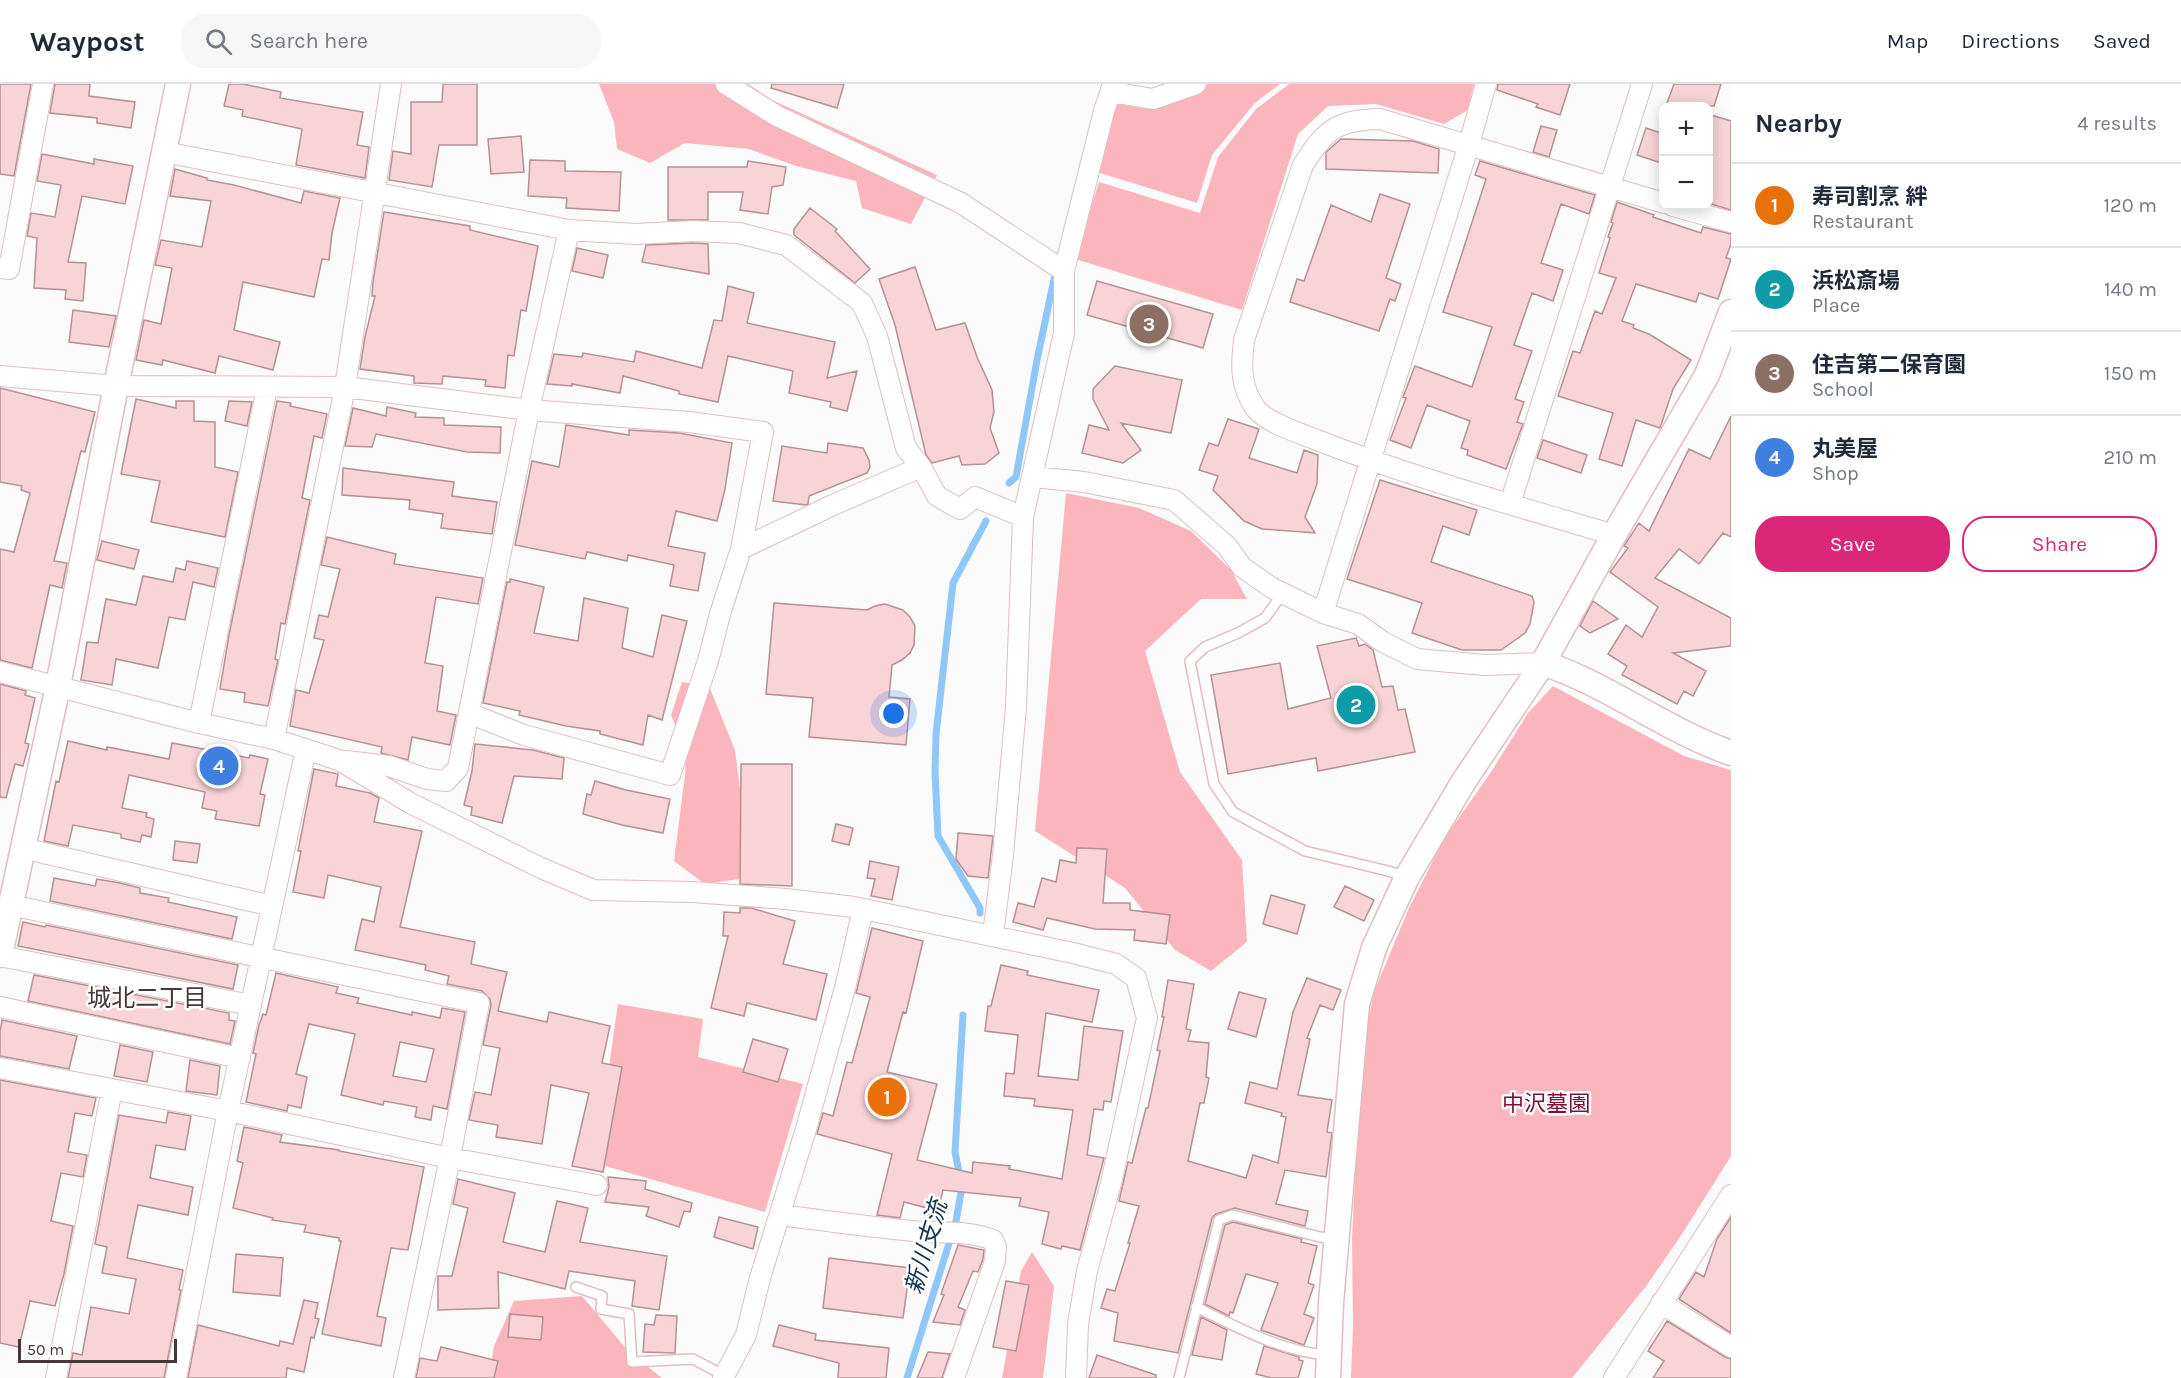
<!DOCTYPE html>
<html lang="en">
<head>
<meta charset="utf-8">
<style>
  :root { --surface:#fff; --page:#f6f6f7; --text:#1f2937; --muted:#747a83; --line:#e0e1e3; --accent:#db2777 }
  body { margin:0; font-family:Karla,"Noto Sans JP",sans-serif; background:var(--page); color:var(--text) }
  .controls { position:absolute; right:18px; top:18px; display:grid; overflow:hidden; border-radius:12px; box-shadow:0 3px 15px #0003 }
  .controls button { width:54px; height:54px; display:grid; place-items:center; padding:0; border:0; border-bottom:2px solid var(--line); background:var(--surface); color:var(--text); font:30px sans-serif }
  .scale { position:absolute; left:18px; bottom:15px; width:159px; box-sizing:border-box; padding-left:6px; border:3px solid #463839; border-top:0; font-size:16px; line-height:21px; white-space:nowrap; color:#463839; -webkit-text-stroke:4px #fff; paint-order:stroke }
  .you { position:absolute; left:894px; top:630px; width:21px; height:21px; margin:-15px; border:4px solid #fff; border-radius:50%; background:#1a73e8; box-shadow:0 0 0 9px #1a73e833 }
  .badge { display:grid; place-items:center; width:39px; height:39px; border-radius:50%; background:var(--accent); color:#fff; font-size:20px; font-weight:700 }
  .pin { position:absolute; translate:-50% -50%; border:3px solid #fff; box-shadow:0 2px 6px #0006 }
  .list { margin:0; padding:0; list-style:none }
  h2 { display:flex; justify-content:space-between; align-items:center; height:78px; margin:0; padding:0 24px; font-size:26px }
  h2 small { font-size:20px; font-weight:400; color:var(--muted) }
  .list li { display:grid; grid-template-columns:39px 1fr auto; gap:18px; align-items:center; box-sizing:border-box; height:84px; padding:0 24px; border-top:2px solid var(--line) }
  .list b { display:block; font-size:22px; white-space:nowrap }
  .list p { margin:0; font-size:20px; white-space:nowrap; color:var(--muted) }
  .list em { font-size:20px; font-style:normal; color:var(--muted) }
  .actions { display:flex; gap:12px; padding:18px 24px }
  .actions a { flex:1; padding:14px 0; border:2px solid var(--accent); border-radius:24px; text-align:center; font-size:21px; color:var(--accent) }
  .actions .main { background:var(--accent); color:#fff }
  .icon { flex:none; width:33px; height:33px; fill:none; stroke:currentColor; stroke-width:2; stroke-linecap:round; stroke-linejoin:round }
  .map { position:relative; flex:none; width:1731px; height:1294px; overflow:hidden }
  header { display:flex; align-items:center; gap:36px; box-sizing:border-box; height:84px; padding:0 30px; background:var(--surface); border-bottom:2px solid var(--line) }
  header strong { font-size:28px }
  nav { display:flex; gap:33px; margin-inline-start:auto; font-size:21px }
  .search { width:420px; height:54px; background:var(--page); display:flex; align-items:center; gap:15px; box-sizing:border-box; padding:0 21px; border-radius:24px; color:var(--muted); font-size:22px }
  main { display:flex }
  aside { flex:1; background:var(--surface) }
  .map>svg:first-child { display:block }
  .green { fill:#fab5bd }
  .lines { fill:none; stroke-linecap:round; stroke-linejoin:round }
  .stream { stroke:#8fc8f8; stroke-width:7 }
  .building { fill:#f8d3d7; stroke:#b39195; stroke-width:1.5; fill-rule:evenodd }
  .service-casing { stroke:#e1bdc0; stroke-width:12 }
  .minor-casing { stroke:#e1bdc0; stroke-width:22 }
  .tertiary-casing { stroke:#e1bdc0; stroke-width:27 }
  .service { stroke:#fff; stroke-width:9 }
  .minor { stroke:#fff; stroke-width:20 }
  .tertiary { stroke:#fff; stroke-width:24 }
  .labels { text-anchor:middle; stroke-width:5; stroke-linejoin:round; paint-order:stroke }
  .park-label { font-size:22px; fill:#7f0f30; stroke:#fff }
  .neighbourhood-label { font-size:24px; fill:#463839; stroke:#fff }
  .water-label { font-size:24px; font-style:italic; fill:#15334c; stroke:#fff }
</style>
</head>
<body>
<header>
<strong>Waypost</strong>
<div class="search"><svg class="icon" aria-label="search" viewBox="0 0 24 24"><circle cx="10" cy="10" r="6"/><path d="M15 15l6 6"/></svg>Search here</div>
<nav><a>Map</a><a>Directions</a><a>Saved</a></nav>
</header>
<main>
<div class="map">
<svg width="1731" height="1294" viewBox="0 0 1731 1294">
  <rect width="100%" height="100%" fill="#fbfbfb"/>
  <path class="green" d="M599 0H748L772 16 937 91 911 140 862 124 856 97 796 82 749 65 685 59 650 79 617 65 614 38Z
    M1208 0H1280L1255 19 1212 71 1197 119 1097 88 1116 20 1148 25 1182 16Z
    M1289 0H1474L1468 26 1444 40 1376 20 1328 22 1298 50 1242 226 1075 175 1099 98 1200 129 1218 73 1256 25Z
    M1066 409 1139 424 1191 447 1231 486 1247 515H1201L1145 567 1180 688 1242 776 1247 858 1211 887 1175 866 1125 804 1035 747Z
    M682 598 709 602 735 666 746 752 739 795 705 800 674 777 685 691 686 666 671 631Z
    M1553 602 1684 672 1731 686V1072L1684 1147 1647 1201 1572 1294H1351L1353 1243 1352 1154 1358 1035 1367 943 1374 908 1409 824 1444 755 1491 688 1528 629Z
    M618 920 703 935 698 973 803 1000 765 1128 595 1079Z
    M1032 1168 1054 1202 1043 1294H1002L1021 1187Z
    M582 1212 628 1267 662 1294H489L494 1262 514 1217Z"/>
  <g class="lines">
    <path class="stream" d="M1009 399 1016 393 1037 276 1054 195
      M980 829V824L938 752 935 688 936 650 953 499 986 437
      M907 1294 956 1137 962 1103 955 1068 963 931"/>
  </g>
  <path class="building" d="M0 0H31L14 92 0 90Z
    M55 0H90L89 12 135 18 131 44 97 39V34L50 29Z
    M229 0H243L281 8 280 14 363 28 357 61 369 63 365 94 296 81 302 45 242 32 243 26 224 22Z
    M443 0H477V61H439L432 103 389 96 393 67 411 70V18H442Z
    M772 0H844L837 24 771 4Z
    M1498 0H1570L1560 31 1536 23 1538 20 1497 6Z
    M1674 0H1721L1714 22H1666Z
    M1708 30 1731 37V126L1708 119Z
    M1541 42 1557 46 1549 73 1533 68Z
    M1646 44 1664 50V80L1637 71Z
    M521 52 524 88 491 90 488 55Z
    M1341 55 1413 57 1439 65 1438 89 1326 85V68Z
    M42 70 94 80V75L133 82 125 120 82 112 68 178 86 179 83 217 65 215 66 206 34 204 37 154 27 152 31 129 55 133 61 101 37 97Z
    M530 76 565 77V87L621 88 619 127 566 124 567 114 528 112Z
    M748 77 786 83 783 101 772 103 768 130 740 126 743 108H708V136H668V83H747Z
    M1480 77 1595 111 1589 130 1561 120 1541 179 1563 186 1553 217 1532 209 1514 261 1532 267 1515 315 1524 318 1517 338 1523 340 1506 385 1467 371 1468 366 1461 364 1470 337 1427 321 1411 364 1390 356 1406 314 1403 313 1415 282 1472 303 1492 243 1443 228 1486 95 1475 91Z
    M175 85 207 94V96L234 101 301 119 304 107 340 114 332 149 329 176 322 175 314 213 243 198 234 246 280 258 273 286 219 272 215 289 163 276 162 281 136 276 144 236 161 240 172 184 155 181 161 156 202 163 211 117 170 112Z
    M1380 110 1410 120 1386 194 1401 200 1395 217 1390 215 1379 247 1290 218 1297 195 1304 197 1331 121 1371 138Z
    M1617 118 1654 131 1653 133 1701 149 1703 143 1731 150V160L1726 174 1731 175 1718 215 1699 209 1696 218 1636 200 1622 237 1634 241 1633 244 1649 250 1691 276 1673 305 1660 344 1636 336 1622 382 1599 375 1613 329 1558 312 1573 267 1580 269 1595 227 1602 230 1616 194 1599 189 1610 154 1608 153 1613 139 1611 138Z
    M810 124 837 145 835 147 870 185 855 199 794 151V145Z
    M384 128 470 142V146L538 162 526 227 521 226 514 272 508 271 505 304 485 302 486 296 443 292 442 300 414 299V292L360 285 365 253 375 212H372L373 198Z
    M693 159 708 160 709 190 642 178 646 161Z
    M577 164 608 171 603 194 572 187Z
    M915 183 936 246 965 239 977 273 992 306 994 328 990 344 999 369 985 380 962 381 959 372 932 379 926 371 895 241 879 195Z
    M1097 197 1213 230 1203 264 1087 231Z
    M728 202 754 209 747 239 835 258 827 294 857 287 847 327 830 323 831 318 789 309 793 287 728 272 718 318 679 310V307L623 292 620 309 572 300V302L547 300 554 270 582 273 583 269 634 278 636 267 702 284 714 236 722 237Z
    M73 226 116 232 109 263 69 258Z
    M1115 282 1182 296 1171 349 1121 339 1141 366 1123 379 1082 369 1089 341 1109 346 1093 315V305Z
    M0 304 95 328 85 368 81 367 54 477 67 479 62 504 50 501 32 584 0 576V465L14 468 30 409 21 406 22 402 0 398Z
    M136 315 176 324V317H194V337L215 338V383L238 388 225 453 151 438 160 397 121 390Z
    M229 317 252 318 247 342 225 337Z
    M277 317 291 319 290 322 327 330 322 354 314 352 302 414 310 416 285 540 281 539 275 575 278 576 268 622 244 618 245 609 220 605 229 551Z
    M387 323 416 329 415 333 444 334V341L501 343 500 369 467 368 376 350 372 363 345 362 353 324 386 332Z
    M1731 332V453L1723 449 1699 480 1679 465 1655 494 1731 534V562L1673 569 1706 587 1693 612 1684 607 1677 620 1622 591 1627 582 1608 570 1626 541 1642 553 1658 523 1610 488 1628 464 1624 462 1639 439 1649 447 1689 365 1710 375Z
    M1228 335 1259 345 1249 374 1297 389 1304 366 1318 371 1317 400 1305 433 1315 449 1262 445 1244 437 1213 406 1218 392 1199 386 1209 359 1218 362Z
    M566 341 629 351V346L679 349 732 359 725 405 717 437 676 427 668 462 705 469 698 507 670 502 674 481 628 471 627 477 587 468 585 475 515 461 532 377 559 383Z
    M1543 356 1587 371 1581 389 1537 374Z
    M828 359 863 364 869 376 870 383 867 389 809 412 808 420 806 421 773 417 782 362 827 369Z
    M343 384 454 398 452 412 497 418 492 450 441 444 443 430 409 425 410 416 342 411Z
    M1380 396 1477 426 1469 451 1443 442 1431 478 1532 512 1534 518 1530 540 1525 549 1501 566H1462L1412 549 1422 519 1347 495Z
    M327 453 396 470 394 480 483 494 478 520 436 513 425 579 443 582 437 627 456 631 450 661 412 653 408 676 381 669 382 663 290 642 296 606 309 609 324 556 314 554 319 531 328 533 340 485 321 481Z
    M102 457 139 466 134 485 97 476Z
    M187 477 218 484 214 503 193 498 185 536 169 533 158 584 116 575 112 601 81 596 87 558 98 559 106 515 136 521 143 492 173 498 176 484 185 486Z
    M510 495 544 503 534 549 578 557 584 514 628 524 622 564 653 573 662 531 687 537 662 636 648 631 643 661 600 650V647L566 642 519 631 520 627 483 619 507 498H510Z
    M1593 517 1618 535 1590 549 1580 542Z
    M774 519 867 526 875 522 885 520 903 526 910 533 915 542 914 561 910 569 902 576 892 581 889 613 910 615 906 661 809 653 813 614 766 610Z
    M1356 554 1359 562 1365 560 1373 566 1382 603 1393 602 1398 626 1405 625 1415 668 1318 687 1316 674 1228 690 1211 591 1280 579 1288 625 1331 614 1317 562Z
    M0 600 26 607 25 611 35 614 25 659 29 660 23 682 15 680 6 714 0 713Z
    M68 657 107 666V663L169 675 172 659 249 674 250 671 268 675 260 710 265 711 259 742 215 735 217 727 202 724 205 708 129 691 122 724 147 729 146 733 154 735 151 753 142 751 140 758 121 754V750L73 741 68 762 44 757 56 697 59 698Z
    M475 660 533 666 564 674 562 695 514 692 502 739 471 731 472 723 464 721 472 687Z
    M741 680H792V802L740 800Z
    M314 685 338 690 336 702 370 709 379 714 374 738 422 747 400 843 475 858 471 880 507 888 498 927 547 938 549 928 610 942 602 979 622 983 603 1088 572 1082 589 1009 551 1001 542 1060 496 1053 498 1041 469 1036 475 1008 491 1011 500 964 483 961 491 921 490 915 482 907 447 900 449 892 425 886 426 881 355 866 362 835 374 838 381 803 328 791 324 814 293 808 301 767H298Z
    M595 697 626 706 670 715 663 749 622 741 583 730 587 710 591 711Z
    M836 740 853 744 849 761 832 757Z
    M958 749 993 752 988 794 968 792 956 775Z
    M175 757 200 760 197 779 173 776Z
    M1077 764 1107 765 1103 819H1130V826L1170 831 1166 860 1134 856 1135 846 1095 845 1047 834 1043 846 1013 838 1018 819 1034 823 1042 794 1056 798 1060 776 1076 779Z
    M870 777 899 783 892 816 871 812 875 795 867 794Z
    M54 794 95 802 97 795 120 799 140 804V809L169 814 168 818 237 833 232 855 50 817Z
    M1345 802 1374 816 1364 837 1334 823Z
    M1271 811 1305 821 1297 850 1263 840Z
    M740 824H751L795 837 783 880 827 890 816 936 747 919 744 932 711 924 728 852H723L724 828 740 829Z
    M23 838 45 843 46 841 238 881 233 905 18 862Z
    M872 844 923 857 906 929 903 928 887 988 937 1000 917 1076 972 1089 973 1078 1010 1082 1009 1085 1062 1095 1073 1026 1034 1022 1035 1015 1004 1012 1006 989 1014 990 1018 951 985 947 988 922H991L1001 881 1028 887 1027 891 1099 906 1092 938 1046 929 1038 992 1078 996 1084 942 1123 947 1111 1018 1104 1017 1103 1026 1094 1025 1087 1071 1104 1074 1080 1166 1062 1162 1061 1165 1042 1160 1049 1128 1019 1122 1021 1114 943 1106 938 1127 904 1118 900 1134 877 1131 892 1070 817 1050 823 1029 833 1032 847 978 852 979 870 913 856 909Z
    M276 889 338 903 336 909 359 914 357 919 412 931V928L440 934 442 924 465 928 447 1025 433 1022 431 1036 415 1033 417 1023 384 1017 383 1021 341 1011 355 950 309 940 296 990 307 993 301 1024 288 1021 287 1027 246 1018 256 970 253 969 259 941 263 930 266 931ZM400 958 434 965 426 998 393 992Z
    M34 891 229 929V936L235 937 230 960 28 917Z
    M1307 894 1341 906 1333 926 1320 921 1307 954 1310 955 1298 1011 1332 1016 1327 1048 1332 1049 1326 1093 1285 1086 1276 1120 1308 1127 1305 1142 1235 1124 1216 1130 1212 1134 1178 1269 1114 1257 1118 1229 1101 1224 1107 1205 1115 1207 1130 1159H1128L1139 1122 1119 1117 1128 1078 1132 1079 1146 1024H1148L1160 967 1157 966 1164 933H1162L1168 896 1194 900 1186 945 1191 946 1188 957 1209 959 1206 993 1209 994 1204 1019H1200L1188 1077 1246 1094 1253 1071 1278 1079 1286 1033 1281 1032 1282 1029 1245 1019 1250 998 1277 1005 1293 928Z
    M1239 908 1266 915 1256 953 1228 945Z
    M2 936 77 952 69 985 0 972V948Z
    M753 955 788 965 778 998 743 988Z
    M120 961 153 968 147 998 114 992Z
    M190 976 220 982 217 1011 186 1007Z
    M0 996 96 1014 92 1032 75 1029 68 1068 87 1071 83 1093 61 1089 51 1137 73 1142 64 1190 55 1222 30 1217 19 1263 0 1259Z
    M168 1028 191 1032 185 1066 156 1061 150 1094 193 1103 188 1131 138 1121 127 1174 183 1186 179 1206H181L164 1294H68L73 1269 82 1271 91 1223 129 1230 136 1195 102 1189 107 1163 95 1160 119 1031 166 1039Z
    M244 1043 282 1051 280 1058 339 1066V1067L424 1083 408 1166 391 1164 377 1232 386 1234 381 1262 322 1250 341 1157H339V1154L304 1148 306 1141 272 1136 273 1134 233 1124 243 1079 237 1077Z
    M608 1093 646 1097 645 1105 692 1119 690 1128 684 1127 679 1143 646 1132 649 1123 605 1118 609 1103Z
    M458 1095 515 1109 503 1158 545 1168 557 1117 588 1124 580 1158 667 1172 659 1226 632 1222 635 1197 569 1187 565 1205 498 1188 499 1224 438 1226V1192H452L468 1124 453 1120Z
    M719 1133 758 1143 753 1165 714 1153Z
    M1731 1133V1249L1679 1215 1696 1188 1704 1193 1717 1155Z
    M1233 1138 1302 1155 1301 1158 1317 1162 1308 1199 1314 1201 1304 1230 1314 1234 1304 1261 1261 1246 1278 1199 1246 1190 1233 1229 1230 1228 1229 1232 1205 1220 1225 1141Z
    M958 1161 984 1166 983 1175 978 1188 973 1187 958 1223 965 1226 960 1241 933 1238 944 1211 941 1210Z
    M236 1170 283 1174 280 1212 233 1208Z
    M829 1174 910 1184 903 1234 823 1224Z
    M1006 1197 1029 1201 1016 1267 993 1263Z
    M304 1216 318 1219 315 1234 319 1235 314 1254 311 1253 304 1288 287 1284 286 1294H188L198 1241 279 1262 280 1257 293 1260Z
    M510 1230 543 1233 541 1256 508 1253Z
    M656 1231 677 1232 675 1269 643 1268 645 1240 654 1241Z
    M1201 1233 1227 1246 1222 1276 1192 1271Z
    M1667 1237 1725 1273 1731 1275V1294H1653L1664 1277 1648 1267Z
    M779 1241 816 1250 815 1256 889 1264 886 1294H838L839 1279 773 1262Z
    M1264 1262 1299 1273V1276L1303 1277 1298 1294H1271L1256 1290Z
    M441 1263 498 1277 494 1294H416L420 1274 437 1277Z
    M928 1268 950 1270 942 1294H917Z
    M1097 1271 1156 1291V1294H1089Z"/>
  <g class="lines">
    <g class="service-casing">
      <path id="service" d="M1283 509 1265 534 1238 549 1205 563 1190 577 1214 700 1233 728 1305 767 1388 787 1406 793
        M576 1203 602 1212 601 1225 629 1230 632 1278 693 1275 725 1292
        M1196 1223C1237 1243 1282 1268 1328 1271
        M1179 1294 1219 1136 1233 1131 1320 1153 1335 1155"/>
    </g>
    <g class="minor-casing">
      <path id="minor" d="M726 0 777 32 961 119 1064 187
        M1111 8 1153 15 1196 0
        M164 68 569 146 636 150 693 147 739 149 786 161 862 219 877 252 906 364 921 383 937 412 960 425 975 413 1023 433
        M1673 122 1731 138
        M0 184 9 185 43 0
        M0 292 116 302 345 303 529 326 689 338 763 348 741 465 833 421 921 383
        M1033 393 1084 398 1174 416 1227 462 1242 483 1272 504 1323 529 1358 540 1383 558 1417 575 1485 581 1543 579
        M1510 420 1642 0
        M1614 451C1514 421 1413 394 1317 356 1301 350 1266 338 1256 325 1240 303 1241 282 1244 256L1303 81C1326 45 1337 36 1380 35L1664 119
        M1323 529 1469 60 1486 0
        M0 588 199 639 274 655 339 676 412 720 541 784 593 806 693 808 786 815 854 823 1073 869 1116 880 1136 894 1147 934 1111 1099 1087 1187 1078 1240 1076 1294
        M471 630 524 651 670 691 708 577 720 530 741 465
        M199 639 267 304
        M274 655 345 303 391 0
        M346 677 389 682 427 695 446 697 458 684 529 326 569 146
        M22 764 272 822
        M10 821 479 919 450 1074 404 1294
        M993 851 1003 771 1016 623 1023 433 1064 249V187L1104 27 1113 0
        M0 872 251 921
        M0 923 240 974
        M0 984 228 1027 450 1074 597 1101
        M780 1131C828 1137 876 1144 924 1148 948 1149 970 1147 993 1156L996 1163 995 1177 954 1294
        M1661 1219 1731 1263
        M56 1294 112 1005
        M176 1294 228 1027 306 665
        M723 1294 746 1251 760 1194 806 1045 845 904 863 825
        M1614 1294 1731 1111"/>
    </g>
    <g class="tertiary-casing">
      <path id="tertiary" d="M1543 579C1609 601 1665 646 1731 669
        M0 871 58 602 116 302 178 0
        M1328 1294 1331 1219 1357 920 1374 864 1407 793 1464 697 1543 579 1614 451 1707 291 1731 228"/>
    </g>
    <use href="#service" class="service"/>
    <use href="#minor" class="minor"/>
    <use href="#tertiary" class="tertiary"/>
  </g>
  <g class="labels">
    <g class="park-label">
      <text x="1546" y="1027">中沢墓園</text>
    </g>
    <g class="neighbourhood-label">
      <text x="147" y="922">城北二丁目</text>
    </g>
    <g class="water-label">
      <text transform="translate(926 1163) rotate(-74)" y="8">新川支流</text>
    </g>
  </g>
</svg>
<div class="controls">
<button>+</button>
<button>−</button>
</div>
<div class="scale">50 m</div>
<div class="you"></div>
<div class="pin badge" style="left:887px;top:1013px;background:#e8710a">1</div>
<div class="pin badge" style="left:1356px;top:621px;background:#0f9aa8">2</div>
<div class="pin badge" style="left:1149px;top:240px;background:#8d6e63">3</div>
<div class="pin badge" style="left:219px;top:682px;background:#3f7fe0">4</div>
</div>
<aside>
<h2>Nearby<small>4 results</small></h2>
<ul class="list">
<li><span class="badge" style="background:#e8710a">1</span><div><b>寿司割烹 絆</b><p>Restaurant</p></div><em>120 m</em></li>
<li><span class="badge" style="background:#0f9aa8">2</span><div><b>浜松斎場</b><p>Place</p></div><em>140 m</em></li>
<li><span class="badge" style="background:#8d6e63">3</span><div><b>住吉第二保育園</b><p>School</p></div><em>150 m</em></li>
<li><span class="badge" style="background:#3f7fe0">4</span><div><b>丸美屋</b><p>Shop</p></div><em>210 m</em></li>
</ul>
<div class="actions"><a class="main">Save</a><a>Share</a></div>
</aside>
</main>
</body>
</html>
